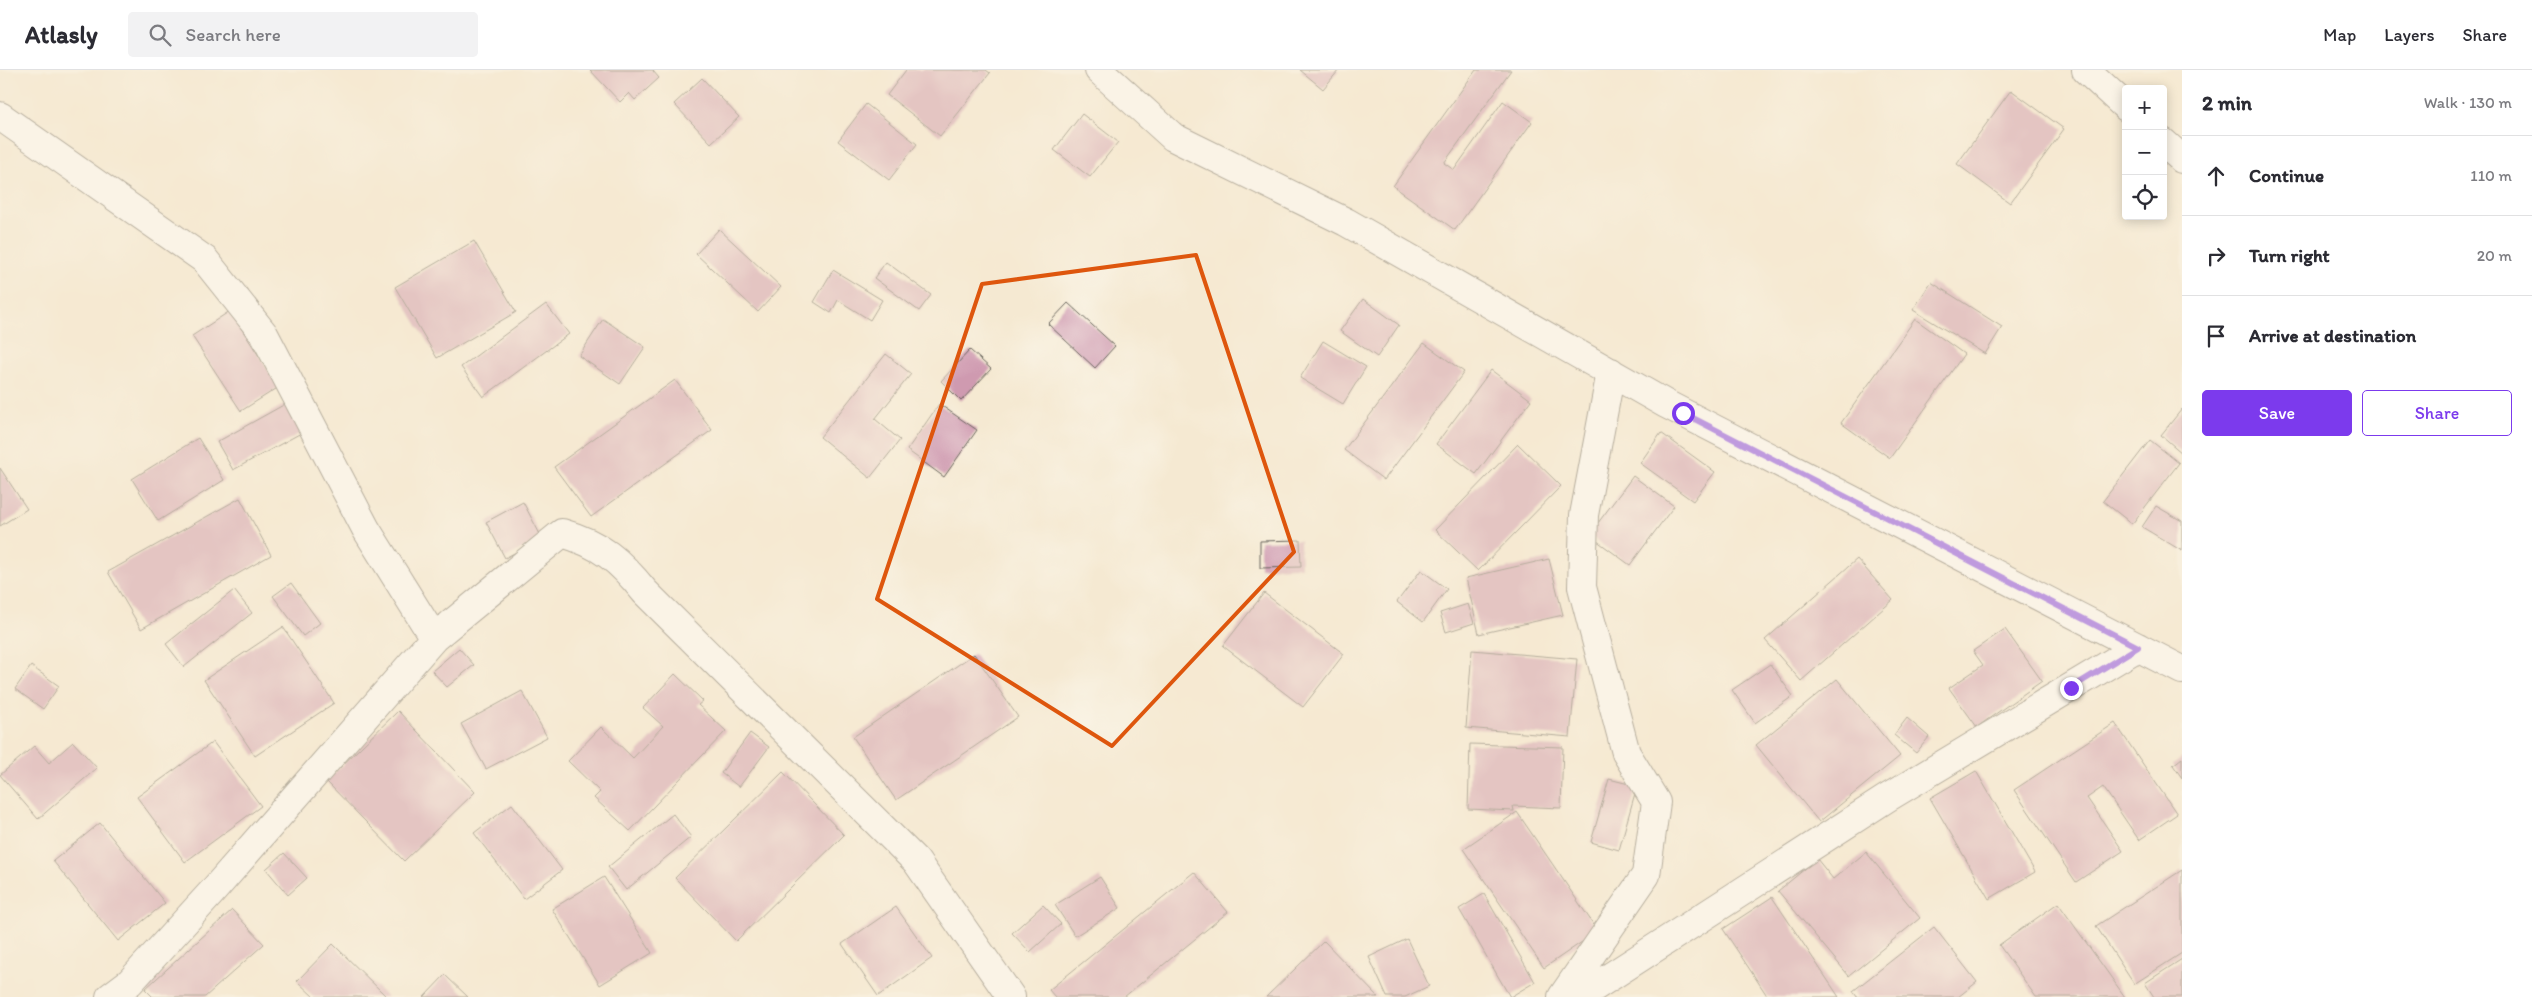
<!DOCTYPE html>
<html lang="en">
<head>
<meta charset="utf-8">
<style>
  :root { --surface:#fff; --page:#f2f2f3; --text:#2b2b33; --muted:#7c7c81; --line:#e1e1e2; --accent:#7c3aed }
  body { margin:0; font-family:Itim,sans-serif; background:var(--page); color:var(--text) }
  .controls { position:absolute; right:15px; top:15px; display:grid; overflow:hidden; border-radius:5px; box-shadow:0 2px 12px #0003 }
  .controls button { width:45px; height:45px; display:grid; place-items:center; padding:0; border:0; border-bottom:1px solid var(--line); background:var(--surface); color:var(--text); font:25px sans-serif }
  .stop { position:absolute; width:15px; height:15px; margin:-11px; border:4px solid #7c3aed; border-radius:50%; background:#fff }
  .stop.end { background:#7c3aed; border-color:#fff; box-shadow:0 1px 5px #0008 }
  .list { margin:0; padding:0; list-style:none }
  h2 { display:flex; justify-content:space-between; align-items:center; height:65px; margin:0; padding:0 20px; font-size:21px }
  h2 small { font-size:16px; font-weight:400; color:var(--muted) }
  .list li { display:grid; grid-template-columns:32px 1fr auto; gap:15px; align-items:center; box-sizing:border-box; height:80px; padding:0 20px; border-top:1px solid var(--line) }
  .list b { display:block; font-size:19px; white-space:nowrap }
  .list em { font-size:16px; font-style:normal; color:var(--muted) }
  .actions { display:flex; gap:10px; padding:15px 20px }
  .actions a { flex:1; padding:11px 0; border:1px solid var(--accent); border-radius:5px; text-align:center; font-size:18px; color:var(--accent) }
  .actions .main { background:var(--accent); color:#fff }
  .icon { flex:none; width:28px; height:28px; fill:none; stroke:currentColor; stroke-width:2; stroke-linecap:round; stroke-linejoin:round }
  .map { position:relative; flex:none; width:2182px; height:927px; overflow:hidden }
  header { display:flex; align-items:center; gap:30px; box-sizing:border-box; height:70px; padding:0 25px; background:var(--surface); border-bottom:1px solid var(--line) }
  header strong { font-size:24px }
  nav { display:flex; gap:28px; margin-inline-start:auto; font-size:18px }
  .search { width:350px; height:45px; background:var(--page); display:flex; align-items:center; gap:12px; box-sizing:border-box; padding:0 18px; border-radius:5px; color:var(--muted); font-size:19px }
  main { display:flex }
  aside { flex:1; background:var(--surface) }
  .map>svg:first-child { display:block }
  .building { fill:#cf9ab0 }
  .lines { fill:none; stroke-linecap:round; stroke-linejoin:round }
  .street-casing { stroke:#68645c; stroke-width:30 }
  .street { stroke:#fff; stroke-width:28 }
  .route { stroke:#7c3aed; stroke-width:6 }
  .marked { fill:none; stroke:#de560d; stroke-width:4; stroke-linejoin:round }
</style>
</head>
<body>
<header>
<strong>Atlasly</strong>
<div class="search"><svg class="icon" aria-label="search" viewBox="0 0 24 24"><circle cx="10" cy="10" r="6"/><path d="M15 15l6 6"/></svg>Search here</div>
<nav><a>Map</a><a>Layers</a><a>Share</a></nav>
</header>
<main>
<div class="map">
<svg width="2182" height="927" viewBox="0 0 2182 927">
  <rect width="100%" height="100%" fill="#fbf7ec"/>
  <filter id="ink" filterUnits="userSpaceOnUse"><feTurbulence type="fractalNoise" baseFrequency=".02" numOctaves="2"/><feDisplacementMap in="SourceGraphic" scale="10" xChannelSelector="R" yChannelSelector="G"/><feConvolveMatrix kernelMatrix="1 2 1 2 8 2 1 2 1" color-interpolation-filters="sRGB"/></filter>
  <filter id="wash" filterUnits="userSpaceOnUse"><feTurbulence type="fractalNoise" baseFrequency=".0096" numOctaves="4" result="noise"/><feDisplacementMap in="SourceGraphic" scale="20" xChannelSelector="R" yChannelSelector="G"/><feGaussianBlur stdDeviation="1.12" result="paint"/><feColorMatrix in="noise" values="0 0 0 0 0 0 0 0 0 0 0 0 0 0 0 0 0 1.4 0 .05"/><feComposite in="paint" operator="in"/></filter>
  <g filter="url(#wash)">
    <rect width="100%" height="100%" fill="#f5e9d2"/>
    <g id="blocks">
      <path class="building" d="M590 0H654L653 1 659 8 635 30 629 23 620 32Z
        M906 0H986L990 3 940 66 887 25Z
        M1300 0H1339L1323 19Z
        M1476 0H1511L1444 93 1454 100 1503 31 1532 52 1455 160 1393 116Z
        M702 8 739 47 711 73 674 34Z
        M2011 20 2064 59 2010 133 1957 94Z
        M866 34 917 74 889 110 838 71Z
        M1082 44 1118 72 1090 107 1054 80Z
        M719 159 781 217 758 242 696 184Z
        M474 171 516 242 437 288 395 217Z
        M886 192 931 225 919 241 874 208Z
        M833 200 882 230 870 250 838 230 831 243 814 232Z
        M1931 212 2002 257 1985 284 1913 240Z
        M1363 229 1399 255 1377 287 1340 261Z
        M1068 233 1115 276 1095 298 1048 254Z
        M546 234 569 264 483 327 461 297Z
        M230 241 279 317 241 341 192 266Z
        M603 249 645 277 620 314 579 286Z
        M1915 249 1964 284 1890 388 1841 353Z
        M1323 271 1366 297 1343 334 1300 308Z
        M1424 273 1464 302 1384 410 1344 380Z
        M970 280 991 299 961 331 941 311Z
        M886 284 911 304 875 349 900 370 870 408 820 367Z
        M1491 300 1531 330 1476 404 1436 374Z
        M675 310 712 360 591 447 554 397Z
        M287 333 303 362 233 400 217 372Z
        M939 334 977 360 944 407 907 380Z
        M2182 339V383L2161 365Z
        M1661 363 1715 402 1693 431 1640 393Z
        M198 368 224 410 158 451 132 409Z
        M2150 370 2179 393 2132 454 2103 431Z
        M1518 374 1561 416 1478 501 1435 460Z
        M0 398 27 439 0 456Z
        M1633 406 1674 436 1630 495 1589 465Z
        M240 428 271 485 141 559 108 502Z
        M523 432 542 468 505 488 486 452Z
        M2156 436 2182 451V481L2142 457Z
        M1300 470 1301 497 1260 498V471Z
        M1549 489 1563 545 1479 564 1466 508Z
        M1857 489 1893 530 1801 611 1765 570Z
        M1421 500 1447 519 1423 552 1397 532Z
        M291 513 320 553 303 566 273 526Z
        M234 520 252 543 184 597 166 574Z
        M1264 523 1344 584 1303 637 1223 576Z
        M1468 534 1474 553 1446 562 1440 543Z
        M283 557 334 633 255 686 204 610Z
        M2005 559 2042 611 1977 657 1949 618 1983 595 1973 581Z
        M459 578 474 595 447 617 432 601Z
        M1472 580 1577 589 1570 667 1466 658Z
        M974 584 1018 647 896 730 853 667Z
        M1770 594 1793 626 1755 653 1732 620Z
        M31 596 59 616 43 639 15 619Z
        M675 604 703 631 698 635 726 661 630 761 594 728 600 722 568 691 601 657 633 688 663 656 643 638Z
        M1837 609 1900 686 1819 752 1756 675Z
        M522 621 547 667 486 699 461 654Z
        M398 641 475 722 404 791 326 711Z
        M1907 648 1929 667 1916 683 1894 665Z
        M2115 653 2177 744 2139 770 2103 717 2087 728 2123 781 2076 812 2014 720Z
        M750 663 769 677 739 717 721 703Z
        M73 672 97 698 38 749 0 705 34 676 49 693Z
        M213 672 261 736 185 792 137 727Z
        M1470 674 1563 677 1561 738 1513 736 1514 741 1468 739Z
        M2182 688V708L2173 695Z
        M1976 701 2035 802 1989 829 1930 728Z
        M783 702 844 765 736 871 675 808Z
        M1609 709 1637 716 1619 780 1591 772Z
        M512 734 562 800 524 829 474 763Z
        M1517 742 1598 861 1544 898 1463 779Z
        M673 744 691 767 626 820 608 797Z
        M100 753 165 833 118 871 53 791Z
        M1866 782 1920 848 1849 906 1778 821 1817 789 1833 809Z
        M284 783 307 808 288 825 266 799Z
        M2182 800V883L2134 914 2096 856Z
        M1194 802 1228 842 1124 927H1055L1049 920Z
        M604 807 652 883 600 915 552 839Z
        M1100 807 1120 838 1075 866 1055 835Z
        M1484 824 1535 912 1510 927 1459 839Z
        M1772 827 1839 927H1768L1723 859Z
        M2058 833 2125 927H2036L1999 875Z
        M1043 835 1061 854 1030 882 1012 863Z
        M896 837 932 888 878 926 842 874Z
        M232 840 264 874 205 927H153L145 919Z
        M1934 857 1977 912 1958 927H1857L1853 921Z
        M1407 869 1429 916 1405 927H1387L1369 887Z
        M1324 871 1378 927H1266Z
        M333 874 387 927H314L297 911Z
        M2182 889V927H2154L2145 913Z
        M445 905 468 927H424Z"/>
    </g>
  </g>
  <g filter="url(#ink)">
    <use href="#blocks" fill-opacity="0" stroke="#68645c" stroke-width="1"/>
    <g class="lines">
      <g class="street-casing">
        <path id="street" d="M1099 0 1173 67 1346 152 1666 334 2182 600
          M2086 0 2126 37
          M0 46 205 190 264 264 366 459 434 568
          M2163 72 2182 89
          M110 927 130 912 212 822 434 568 562 463C601 474 620 491 645 522L916 791 1011 927
          M1562 927 1646 805 1656 732 1626 683 1582 517 1584 445 1611 302
          M1579 927 1887 728 2138 577"/>
      </g>
      <use href="#street" class="street"/>
    </g>
  </g>
  <g class="lines" filter="url(#ink)">
    <path class="route" d="M1683 343 2138 577 2071 618"/>
  </g>
  <path d="M0 0H2182V927H0ZM1196 185 1294 482 1112 676 877 529 982 214Z" fill="#f5e9d2" fill-opacity=".55" fill-rule="evenodd"/>
  <path class="marked" d="M1196 185 1294 482 1112 676 877 529 982 214Z"/>
</svg>
<div class="controls">
<button>+</button>
<button>−</button>
<button><svg class="icon" aria-label="locate" viewBox="0 0 24 24"><circle cx="12" cy="12" r="6"/><path d="M12 2v4M12 18v4M2 12h4M18 12h4"/></svg></button>
</div>
<div class="stop" style="left:1683px;top:343px"></div>
<div class="stop end" style="left:2071px;top:618px"></div>
</div>
<aside>
<h2>2 min<small>Walk · 130 m</small></h2>
<ul class="list">
<li><svg class="icon" aria-label="ahead" viewBox="0 0 24 24"><path d="M12 20V5M6 11l6-6 6 6"/></svg><div><b>Continue</b></div><em>110 m</em></li>
<li><svg class="icon" aria-label="right" viewBox="0 0 24 24"><path d="M7 20v-9h11M14 6l5 5-5 5"/></svg><div><b>Turn right</b></div><em>20 m</em></li>
<li><svg class="icon" aria-label="arrive" viewBox="0 0 24 24"><path d="M6 21V4h12l-3 4 3 4H6"/></svg><div><b>Arrive at destination</b></div></li>
</ul>
<div class="actions"><a class="main">Save</a><a>Share</a></div>
</aside>
</main>
</body>
</html>
